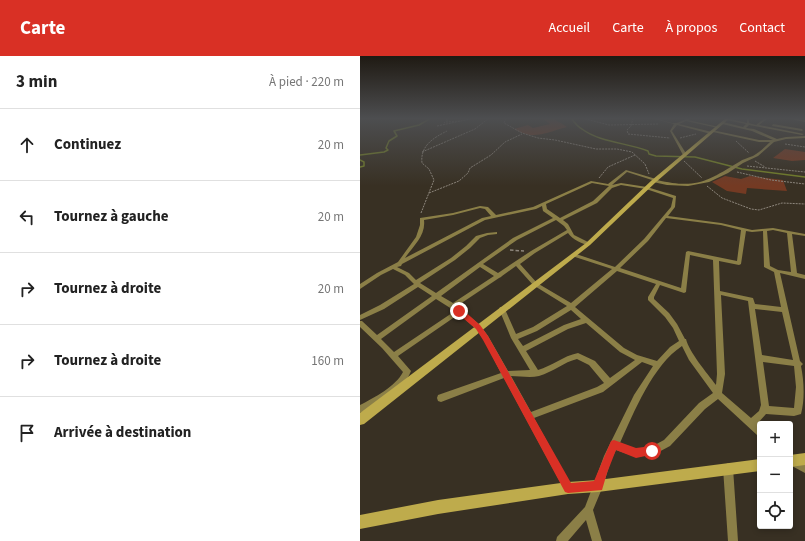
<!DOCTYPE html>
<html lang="fr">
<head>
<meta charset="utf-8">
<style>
  :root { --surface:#fff; --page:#f6f6f6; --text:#222; --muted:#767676; --line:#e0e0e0; --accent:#d93025 }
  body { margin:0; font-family:"Source Sans 3",sans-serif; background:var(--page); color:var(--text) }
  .controls { position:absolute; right:12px; bottom:12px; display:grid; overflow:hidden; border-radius:4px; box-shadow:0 2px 6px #0003 }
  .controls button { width:36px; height:36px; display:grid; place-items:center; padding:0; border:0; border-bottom:1px solid var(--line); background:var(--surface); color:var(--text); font:20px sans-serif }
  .stop { position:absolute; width:12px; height:12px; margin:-9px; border:3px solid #d93025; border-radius:50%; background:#fff }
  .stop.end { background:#d93025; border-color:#fff; box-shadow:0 1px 4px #0008 }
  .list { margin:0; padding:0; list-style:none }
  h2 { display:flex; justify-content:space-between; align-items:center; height:52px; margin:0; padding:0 16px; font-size:17px }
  h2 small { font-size:13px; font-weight:400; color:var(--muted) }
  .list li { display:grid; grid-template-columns:26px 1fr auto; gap:12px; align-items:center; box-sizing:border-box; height:72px; padding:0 16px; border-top:1px solid var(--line) }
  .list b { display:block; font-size:15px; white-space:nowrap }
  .list em { font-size:13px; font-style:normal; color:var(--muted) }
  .icon { flex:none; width:22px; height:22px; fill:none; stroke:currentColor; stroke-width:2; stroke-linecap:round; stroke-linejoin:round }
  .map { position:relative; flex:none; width:445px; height:485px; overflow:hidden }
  header { display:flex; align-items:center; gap:24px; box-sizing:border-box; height:56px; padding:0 20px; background:var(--accent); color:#fff }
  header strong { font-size:19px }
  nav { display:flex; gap:22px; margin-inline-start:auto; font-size:14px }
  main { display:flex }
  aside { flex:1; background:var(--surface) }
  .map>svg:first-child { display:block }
  .green { fill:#743a23 }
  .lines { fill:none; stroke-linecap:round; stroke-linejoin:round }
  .stream { stroke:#748028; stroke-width:1.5 }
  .path-far1 { stroke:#8e877d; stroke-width:1; stroke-dasharray:2 1; stroke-linecap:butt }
  .path { stroke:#8e877d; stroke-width:1.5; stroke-dasharray:3.5 2; stroke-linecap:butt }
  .street { fill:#8b7f47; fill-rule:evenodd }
  .secondary { fill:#beab4c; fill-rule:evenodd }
  .route { fill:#d93025 }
</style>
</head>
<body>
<header>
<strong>Carte</strong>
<nav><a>Accueil</a><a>Carte</a><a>À propos</a><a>Contact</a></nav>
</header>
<main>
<aside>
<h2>3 min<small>À pied · 220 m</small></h2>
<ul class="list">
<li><svg class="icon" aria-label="ahead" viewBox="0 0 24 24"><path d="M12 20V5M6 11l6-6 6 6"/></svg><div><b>Continuez</b></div><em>20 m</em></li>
<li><svg class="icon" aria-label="left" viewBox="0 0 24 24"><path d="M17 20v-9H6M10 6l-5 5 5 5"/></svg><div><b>Tournez à gauche</b></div><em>20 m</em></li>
<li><svg class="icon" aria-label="right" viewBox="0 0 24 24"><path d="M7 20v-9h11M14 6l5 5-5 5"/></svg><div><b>Tournez à droite</b></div><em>20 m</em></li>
<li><svg class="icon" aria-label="right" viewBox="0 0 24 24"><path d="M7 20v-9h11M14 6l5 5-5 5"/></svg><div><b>Tournez à droite</b></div><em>160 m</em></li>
<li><svg class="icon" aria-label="arrive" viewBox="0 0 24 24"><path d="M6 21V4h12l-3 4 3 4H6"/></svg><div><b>Arrivée à destination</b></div></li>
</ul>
</aside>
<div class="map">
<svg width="445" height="485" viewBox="0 0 445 485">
  <rect width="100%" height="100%" fill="#383023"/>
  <path class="green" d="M182 62H193L207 71C187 76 173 85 154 73L168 69 173 72 190 68Z
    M425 93 445 96V104L432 105 413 102Z
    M365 120 381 123 390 120 423 124 427 135 387 132 386 138 367 135 352 126Z"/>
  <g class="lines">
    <path class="stream" d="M211 62C214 66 218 71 222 73 239 86 268 87 288 95L289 98 296 100 335 101 382 113 445 121
      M0 99 24 96 28 94 26 92 29 85 37 80 34 75 59 69 71 62
      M0 104 4 106V110L0 111"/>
    <path class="path-far1" d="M83 62 88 64 84 67
      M146 62 144 67 162 77 178 82 195 84 236 93H257L272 96 285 108 289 118
      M222 62 249 69 299 68
      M273 62 271 70 267 74 268 78 310 82
      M86 66 100 65
      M77 70 115 62
      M320 82 336 78
      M376 85 389 97
      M425 88 445 91
      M62 96 115 73 129 62
      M324 105 342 122
      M395 105 405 111
      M387 110 445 116
      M377 116 411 124 445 128
      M239 122 248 111 275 99
      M347 130 362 142 391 153 399 154 422 147 445 148
      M69 137 99 125 108 117 110 112 131 99 145 86 162 78
      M61 157 74 124 69 113 62 107C60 90 73 82 87 75"/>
    <path class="path" d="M150 194 164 195"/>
    <path class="street" d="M291 62C298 62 310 68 316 67 322 66 325 62 331 62L328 64 359 71 358 72 326 65 319 68 352 76 351 78 317 69 312 75 327 99 325 100 323 99 310 75 314 68Z
      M367 62 387 67V62H389V67L396 69 405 62H408L399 69 444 78 442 79 389 69 386 72 394 73 417 83 426 81 445 80V82L426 83 414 86 398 100 383 107 368 117 349 126 328 130 307 129 293 126 292 124 267 116 252 129 261 127 287 131 316 140 315 151 308 160 361 167 392 174 413 172 445 178V180L432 178 437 217 445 219V223L420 217 440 305 443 308 441 310C444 325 445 343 441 358L434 360 406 358 397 368 400 370V380L397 379 358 343 345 353 310 390 295 398 276 401 256 394 251 404 243 430 233 454 242 485H232L226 464 208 485H196L197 481 225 451 233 430 244 400 274 339 293 310 282 306 243 336 174 362 211 429 213 432 211 435 208 437 205 435 144 322 81 346 78 345 77 342 78 339 141 317 124 284 116 273 99 258 38 300 51 315C43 335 19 349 0 357V349C14 342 36 330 43 316L22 292 0 271V265H2L17 279 72 240 58 231 24 253 0 264V259L20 249 54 228 45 219 33 213 21 219 0 233V228L17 217 38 206 56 181 60 169V162L93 157 120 150 128 151 136 159 173 151 231 125 248 128 266 114 296 123 297 124C336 133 346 126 379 106 383 103 388 102 393 100 400 96 405 91 410 86H399L353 76 352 74 399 84H413L392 75 362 68 363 66 383 71 386 68 366 64ZM232 127 249 130 233 145 200 162 187 153 186 148ZM261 129 286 133 313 142 311 151 284 183 255 211 216 198H212L211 199 212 200 252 213 211 247 177 227 160 208 175 197 208 177C212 183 223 189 230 189V187L214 179 208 168 203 164 237 147 252 132ZM182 150 183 155 193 162 153 182 76 237 60 227 95 204 110 192 120 182 128 179 137 178V176L127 177 116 180 106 190 91 202 56 224 49 217 37 211 41 210 42 208 125 164 176 153ZM120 152 125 153 131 160 122 162 45 202C53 190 66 180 64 164L93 159ZM306 162 361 169 381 174 377 205 328 195 326 196 321 232 260 212 288 185ZM196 164 204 170 207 174 171 195 138 217 123 208 157 184ZM413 174 427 177 431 216 418 214 410 210 407 175ZM386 175 392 176 403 175 404 211 414 216 421 251 395 248 393 242 360 235 359 205 379 209 381 208ZM330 199 353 204 357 318 356 329C347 317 329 296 326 283H325L317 268 309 257 294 243V241L300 229 324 237 326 236ZM156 210 173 229 207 250 173 271 156 278 144 251H140L139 253 151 282 170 314 148 315 128 280 120 269 97 250 139 222 141 221 142 220ZM120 211 134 220 93 247 81 240ZM257 215 296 228 288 241V244L305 261 313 272 319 285 310 291 297 305 277 299 264 292 215 251ZM361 239 388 245 401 349 399 355 391 362 362 337 365 318ZM76 243 95 255 34 296 21 283ZM395 253 422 256 433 304 402 299ZM211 254 221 263 204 269 163 290 158 283 177 275ZM226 267 260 296 275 304 250 322 235 305 218 297C203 300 192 310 178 314L166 295 208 273ZM322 290 329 304 353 337 339 347 304 384 291 391 276 393 260 387C274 356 293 309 322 290ZM217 303 229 309 244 327 237 331 171 356 151 320C160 320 170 322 179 320 193 316 204 306 217 303ZM403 306 434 310 436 331 434 352 409 350Z
      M429 62 445 64V66L430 63Z
      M413 68 442 73 443 74 442 75 412 70Z
      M430 400 445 407V417L430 409Z
      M368 407 371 409 373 412 378 485H368L363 412 365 409Z"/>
    <path class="secondary" d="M366 62H370L296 126 230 189 4 368 0 369V357L226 187 292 124Z
      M445 397V409L430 411V399Z
      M400 403V415L238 436 208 438 78 458 0 473V459L78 444 208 426 238 424Z"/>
  </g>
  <linearGradient id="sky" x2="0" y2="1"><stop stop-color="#1f1a13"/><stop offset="0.48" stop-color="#4d4e50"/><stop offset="1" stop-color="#4d4e50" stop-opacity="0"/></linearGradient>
  <rect width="445" height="130" fill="url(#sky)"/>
  <path class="route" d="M97 253H102L120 269 128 280 211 427 234 425 251 385 254 384 276 392 292 390 295 391 296 395 295 398 276 402 256 394 247 417 242 434 208 437 205 436 123 284 116 273 97 257Z"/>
</svg>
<div class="controls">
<button>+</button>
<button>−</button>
<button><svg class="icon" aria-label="locate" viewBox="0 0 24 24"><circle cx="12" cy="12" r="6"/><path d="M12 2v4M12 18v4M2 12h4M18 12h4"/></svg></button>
</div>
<div class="stop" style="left:292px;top:395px"></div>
<div class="stop end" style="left:99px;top:255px"></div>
</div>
</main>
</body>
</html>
